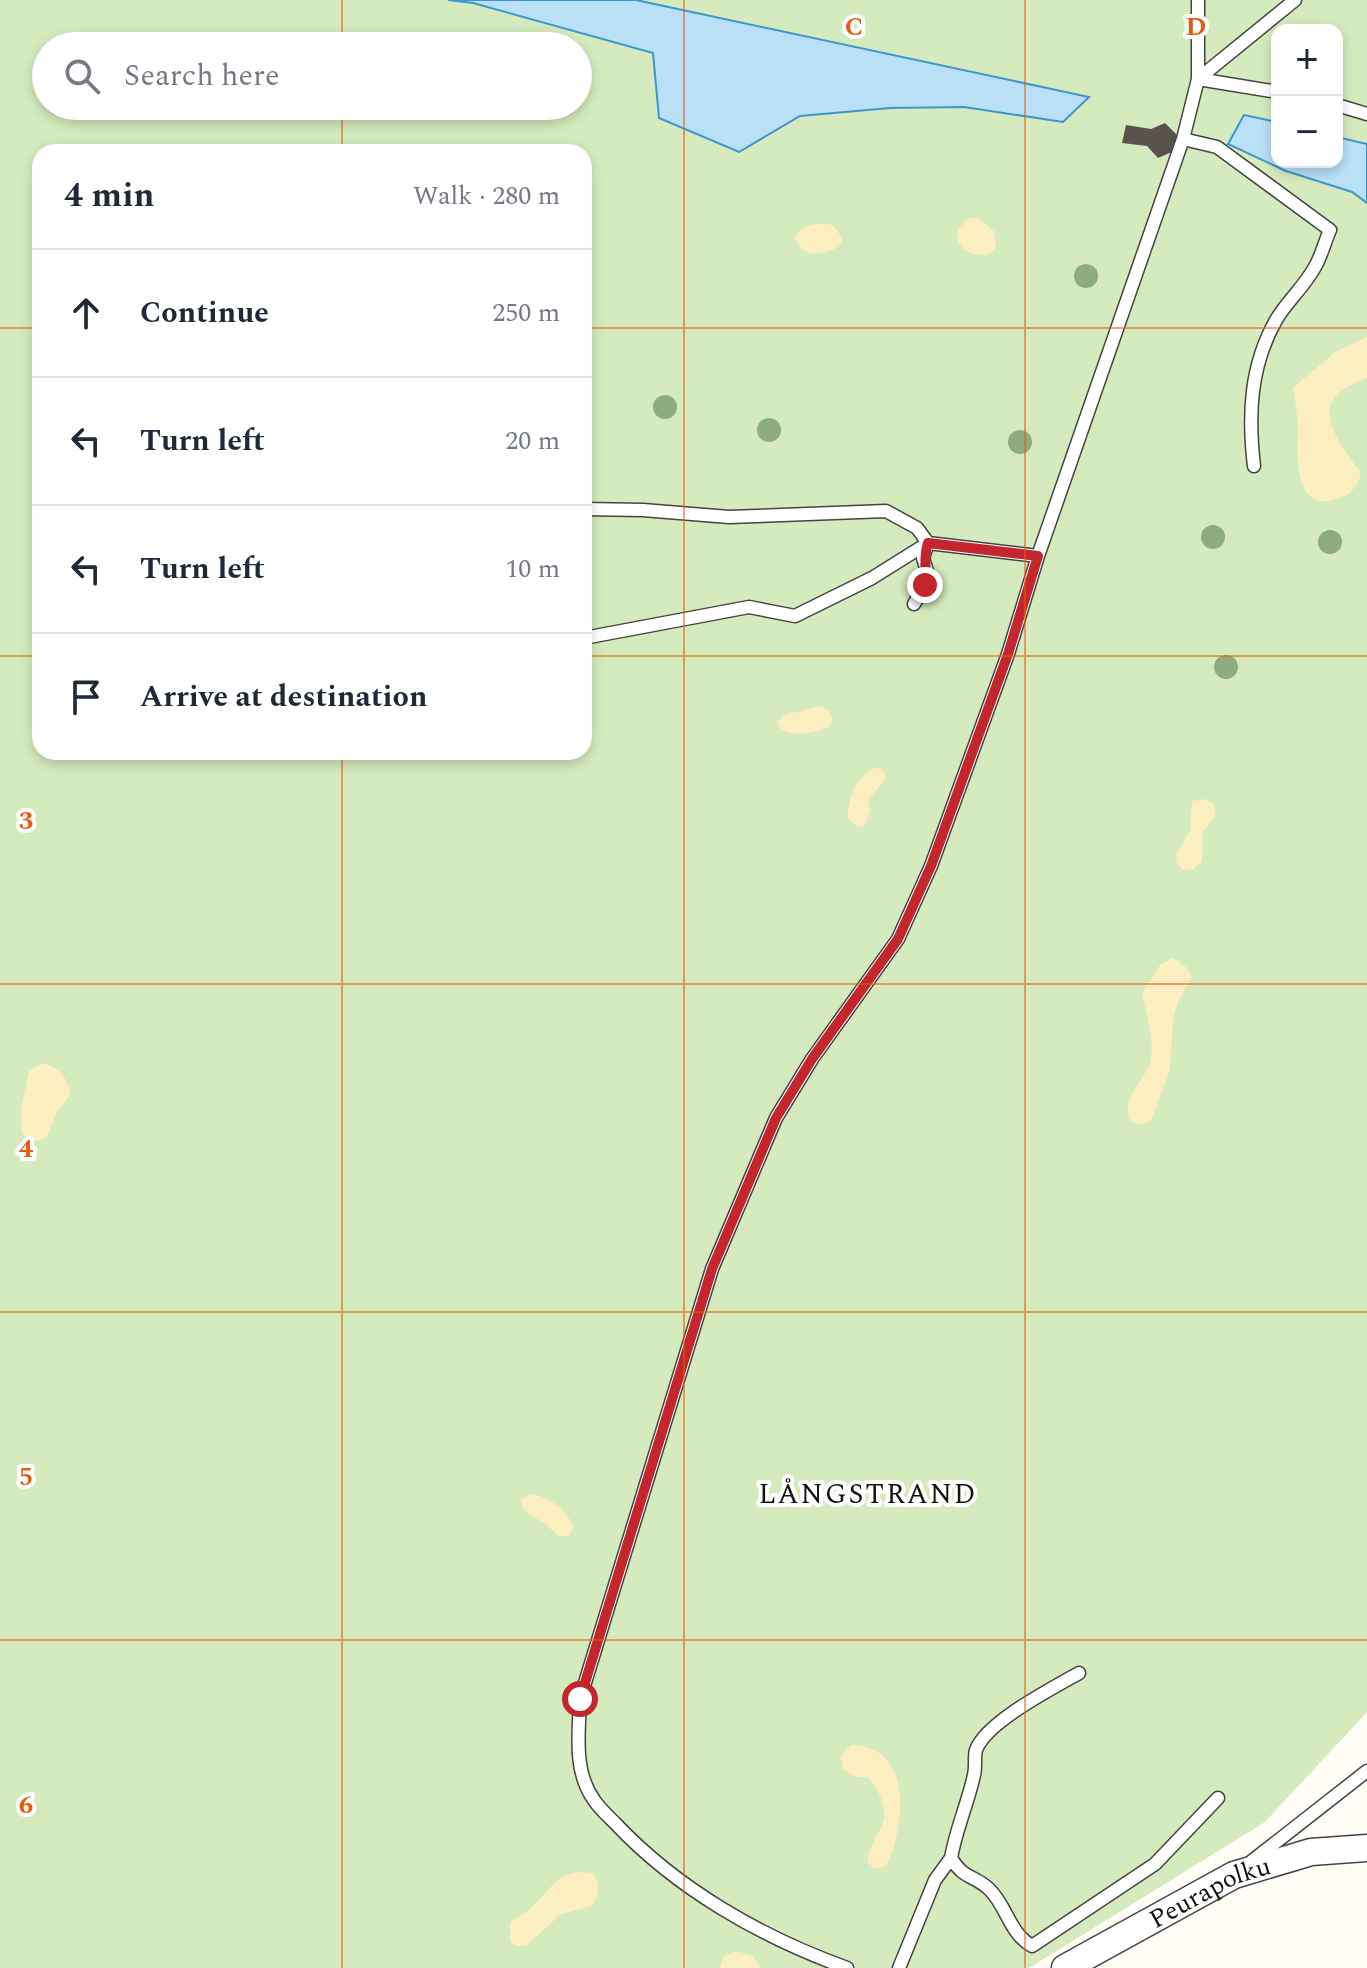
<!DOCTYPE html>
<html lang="en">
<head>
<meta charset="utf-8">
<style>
  :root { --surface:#fff; --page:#f2f2f3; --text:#1f2937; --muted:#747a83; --line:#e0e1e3 }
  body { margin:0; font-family:Spectral,serif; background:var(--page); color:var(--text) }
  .controls { position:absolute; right:24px; top:24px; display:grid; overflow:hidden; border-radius:16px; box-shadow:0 4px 12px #0003 }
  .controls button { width:72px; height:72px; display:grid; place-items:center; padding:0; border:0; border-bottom:2px solid var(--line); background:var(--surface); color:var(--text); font:40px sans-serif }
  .stop { position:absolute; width:24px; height:24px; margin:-18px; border:6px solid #c4262e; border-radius:50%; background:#fff }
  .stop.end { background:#c4262e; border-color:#fff; box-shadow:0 2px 8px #0008 }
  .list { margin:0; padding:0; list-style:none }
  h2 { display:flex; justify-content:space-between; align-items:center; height:104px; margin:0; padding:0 32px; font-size:34px }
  h2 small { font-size:26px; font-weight:400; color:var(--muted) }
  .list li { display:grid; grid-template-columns:52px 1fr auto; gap:24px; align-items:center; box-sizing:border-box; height:128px; padding:0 32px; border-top:2px solid var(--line) }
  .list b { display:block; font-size:30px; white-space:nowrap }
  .list em { font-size:26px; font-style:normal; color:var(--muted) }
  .icon { flex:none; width:44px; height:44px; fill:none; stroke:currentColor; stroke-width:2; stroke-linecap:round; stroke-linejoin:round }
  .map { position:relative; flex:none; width:1367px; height:1968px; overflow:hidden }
  .search { position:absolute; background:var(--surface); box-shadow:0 4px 12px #0003; left:32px; top:32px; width:560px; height:88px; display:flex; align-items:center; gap:20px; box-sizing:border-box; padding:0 28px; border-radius:44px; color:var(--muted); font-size:30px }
  .panel { position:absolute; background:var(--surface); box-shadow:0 4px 12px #0003; left:32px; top:144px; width:560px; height:616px; border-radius:24px }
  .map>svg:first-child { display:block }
  .green { fill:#d5ebbd; fill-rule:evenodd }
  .sand { fill:#fbeec1 }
  .water { fill:#b9e0f7; stroke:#3f96cf; stroke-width:2 }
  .building { fill:#5a524d }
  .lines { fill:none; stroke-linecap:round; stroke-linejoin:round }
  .service-casing { stroke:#444; stroke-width:15 }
  .minor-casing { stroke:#444; stroke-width:29 }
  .service { stroke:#fff; stroke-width:12 }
  .minor { stroke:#fff; stroke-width:26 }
  .tree { fill:#8dad7f }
  .route { stroke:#c4262e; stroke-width:10 }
  .grid { fill:none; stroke:#e8590c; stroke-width:2; stroke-opacity:0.55 }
  .labels { text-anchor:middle; stroke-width:8; stroke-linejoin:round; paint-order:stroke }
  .street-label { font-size:26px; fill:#111; stroke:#fff }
  .neighbourhood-label { font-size:28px; letter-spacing:2px; fill:#111; stroke:#fff }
  .grid-label { font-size:26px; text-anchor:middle; font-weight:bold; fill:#e8590c; stroke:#fff; stroke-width:8; stroke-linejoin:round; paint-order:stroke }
</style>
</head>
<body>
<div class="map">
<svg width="1367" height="1968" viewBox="0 0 1367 1968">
  <rect width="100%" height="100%" fill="#fffdf5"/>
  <path class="green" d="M0 0H1367V1712L1265 1822 1029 1968H0ZM1277 30H1337V162H1277ZM46 46H578V106H46ZM40 152H584V752H40Z"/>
  <path class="sand" d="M970 218H978L994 231 996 248 989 254C963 260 943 234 970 218Z
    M830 224 838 231 842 240 839 247C822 254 803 260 795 238 802 223 815 224 830 224Z
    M1367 337V378C1304 400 1333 434 1361 473 1357 487 1352 494 1337 499 1294 513 1297 457 1298 432 1298 418 1295 402 1293 388L1335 352Z
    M820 706 829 711 833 720 829 727C814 733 783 741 777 722L784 715Z
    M879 767 885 773V780L868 800 870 810 865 825 857 827 847 817C850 797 856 772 879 767Z
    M1204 799 1214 804 1216 816 1203 831 1202 862 1193 869 1184 870 1177 864 1176 854 1190 831 1192 801Z
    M1173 958 1185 966 1192 977 1178 1002 1173 1019 1170 1070 1151 1121 1139 1125 1130 1121C1120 1093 1148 1082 1151 1057 1154 1035 1146 1014 1142 993L1160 965Z
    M43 1063C59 1068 68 1077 70 1094 67 1101 62 1104 58 1111 48 1129 50 1152 22 1134L21 1109 29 1071Z
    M530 1494C551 1497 563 1508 574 1526L570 1535 561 1537C554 1533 550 1528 544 1523 532 1514 522 1516 521 1499Z
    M851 1745C913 1745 906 1827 886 1866L874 1869 867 1861C870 1843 881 1831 884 1819 886 1804 877 1787 868 1777H855L843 1769 841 1756Z
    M580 1872 593 1873C600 1886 600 1893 592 1906L561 1914 526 1946H516L510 1941V1923C517 1917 525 1913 532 1907 549 1891 555 1875 580 1872Z
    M735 1951 753 1956 760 1968H720L723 1957Z"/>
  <path class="water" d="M448 0H636L1089 97 1063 122 964 107 890 108 800 116 739 152 659 118 653 53 473 3Z
    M1244 115 1277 122V162H1337V137L1367 144V203L1352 192 1286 171 1228 144Z"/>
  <path class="building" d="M1165 123 1177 135 1174 151 1158 158 1147 146 1122 143 1126 125 1151 129Z"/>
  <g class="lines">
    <g class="service-casing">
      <path id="service" d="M1198 79 1295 0
        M1198 79V0
        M1337 105 1367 114
        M1183 139 1217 147 1330 230C1325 241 1322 254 1316 265 1306 285 1287 301 1276 320 1250 366 1248 415 1254 466
        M584 509 643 510 729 517 886 511 917 528 928 543 923 558 927 571 925 585 914 604
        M584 638 749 607 795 616 872 578 928 543 1038 556
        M1079 1673C1053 1688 986 1722 976 1750 974 1757 976 1767 974 1775 968 1803 956 1829 951 1858 965 1881 974 1874 990 1890 1007 1907 1010 1934 1032 1946L1155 1864 1218 1798
        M1252 1861 1367 1771
        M847 1968C761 1937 677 1889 615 1823 608 1816 599 1808 594 1800 573 1771 579 1733 580 1699L712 1269 776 1118 812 1059 898 939 931 866 1008 654 1038 556 1183 139 1198 79 1277 92
        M899 1968 935 1880 951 1858"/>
    </g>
    <g class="minor-casing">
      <g id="minor">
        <path id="s1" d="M1065 1968 1234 1875 1311 1852 1367 1848"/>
      </g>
    </g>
    <use href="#service" class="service"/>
    <use href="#minor" class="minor"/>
  </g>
  <g class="tree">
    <circle cx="1086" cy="276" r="12"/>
    <circle cx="665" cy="407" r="12"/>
    <circle cx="769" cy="430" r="12"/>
    <circle cx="1020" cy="442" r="12"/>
    <circle cx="1213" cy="537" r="12"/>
    <circle cx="1330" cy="542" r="12"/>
    <circle cx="1226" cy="667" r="12"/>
  </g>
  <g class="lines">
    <path class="route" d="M580 1699 712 1269 776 1118 812 1059 898 939 931 866 1008 654 1038 556 928 543C923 558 927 570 925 585"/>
  </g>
  <path class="grid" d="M342 0V46M684 0V1968M1025 0V1968M342 106V152M0 328H40M584 328H1367M0 656H40M584 656H1367M342 752V1968M0 984H1367M0 1312H1367M0 1640H1367"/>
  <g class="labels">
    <g class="street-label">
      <text dy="9" stroke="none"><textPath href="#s1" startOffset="164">Peurapolku</textPath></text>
    </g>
    <g class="neighbourhood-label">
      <text x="868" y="1503">LÅNGSTRAND</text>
    </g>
  </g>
  <g class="grid-label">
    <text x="854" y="35">C</text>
    <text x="1196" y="35">D</text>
    <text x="26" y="829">3</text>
    <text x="26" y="1157">4</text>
    <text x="26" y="1485">5</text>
    <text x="26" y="1813">6</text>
  </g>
</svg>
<div class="controls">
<button>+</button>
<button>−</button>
</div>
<div class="stop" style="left:580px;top:1699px"></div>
<div class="stop end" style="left:925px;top:585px"></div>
<div class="search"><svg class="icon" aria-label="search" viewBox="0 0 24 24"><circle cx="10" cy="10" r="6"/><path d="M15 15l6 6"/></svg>Search here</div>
<section class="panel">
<h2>4 min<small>Walk · 280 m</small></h2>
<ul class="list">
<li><svg class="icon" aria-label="ahead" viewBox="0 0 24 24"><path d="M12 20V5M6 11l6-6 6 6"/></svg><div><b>Continue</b></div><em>250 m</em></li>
<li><svg class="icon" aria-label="left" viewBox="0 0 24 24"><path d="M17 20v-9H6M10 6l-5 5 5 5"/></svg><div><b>Turn left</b></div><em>20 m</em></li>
<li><svg class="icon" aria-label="left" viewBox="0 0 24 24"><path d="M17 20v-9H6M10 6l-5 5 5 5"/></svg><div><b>Turn left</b></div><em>10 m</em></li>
<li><svg class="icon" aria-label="arrive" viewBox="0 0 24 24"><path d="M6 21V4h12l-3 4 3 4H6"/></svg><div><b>Arrive at destination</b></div></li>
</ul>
</section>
</div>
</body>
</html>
